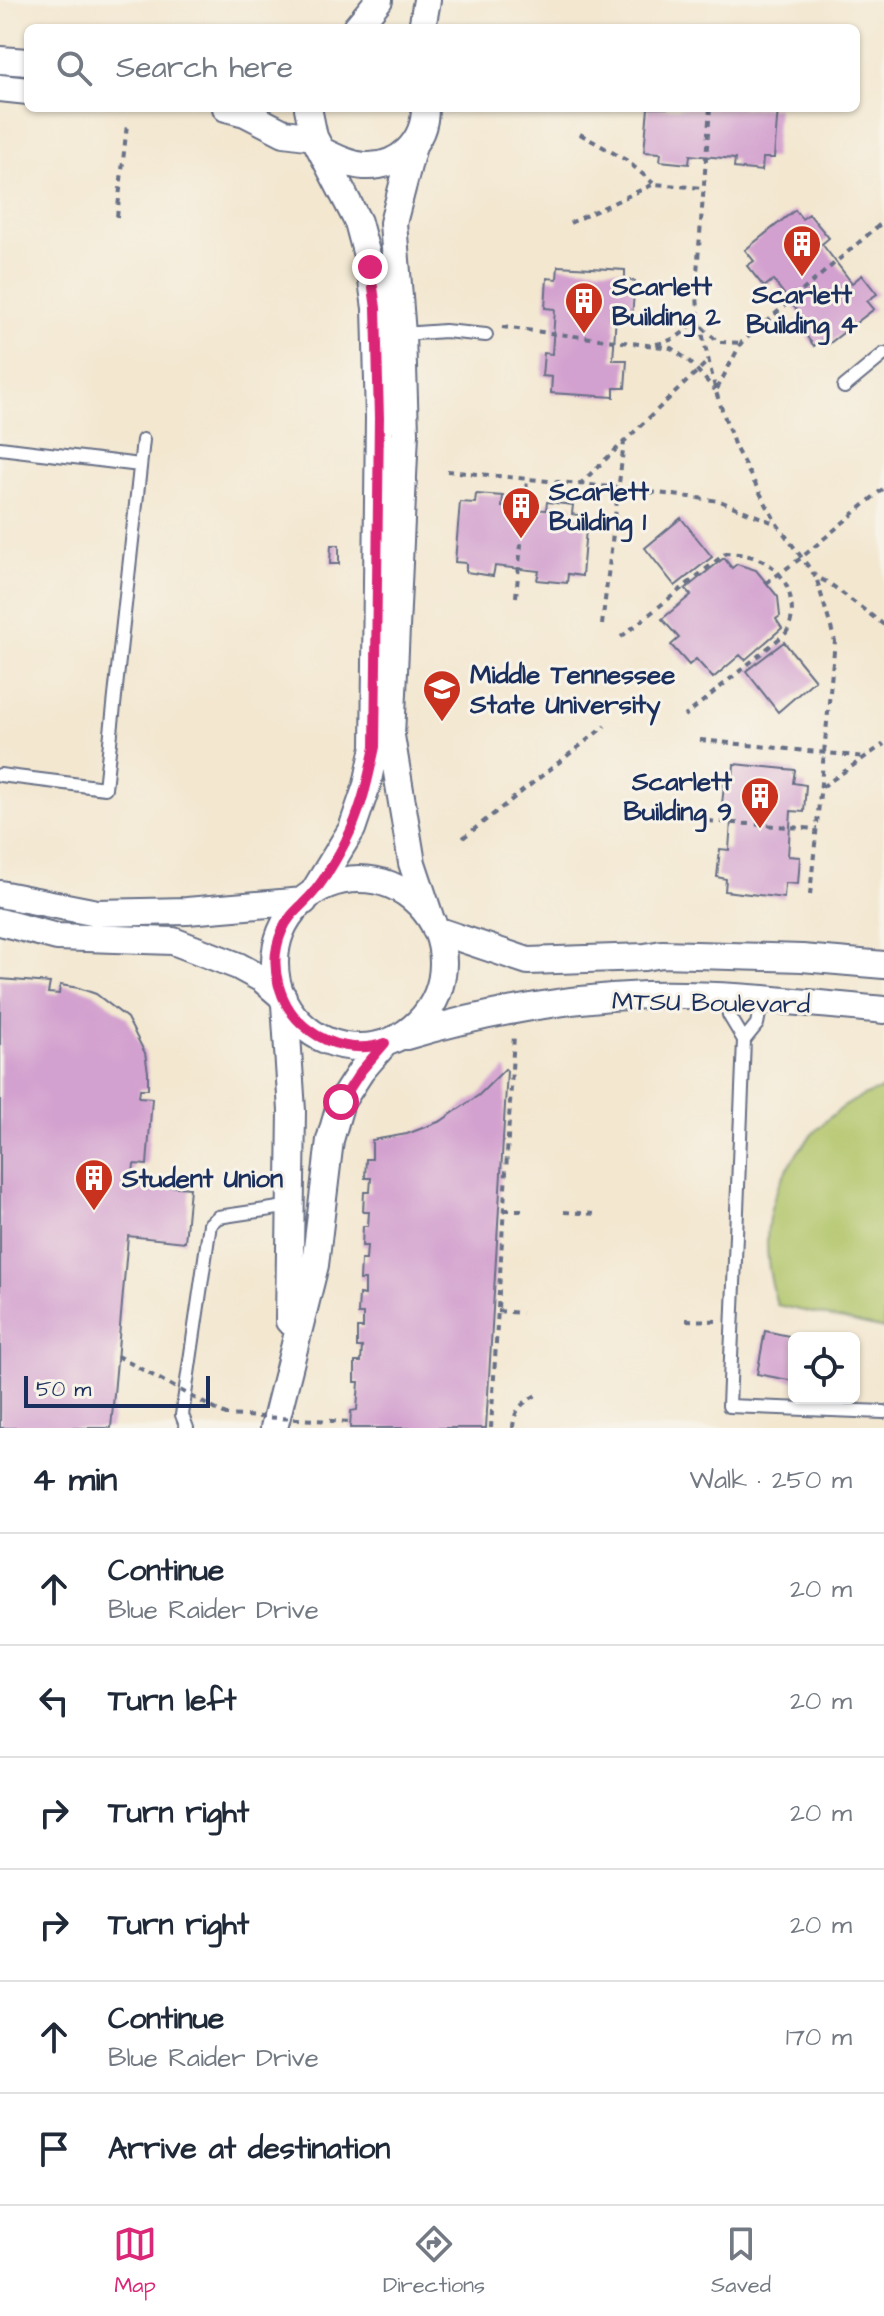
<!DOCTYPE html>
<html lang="en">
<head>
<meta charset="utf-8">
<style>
  :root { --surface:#fff; --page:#f6f6f7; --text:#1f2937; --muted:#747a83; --line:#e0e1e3; --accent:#db2777 }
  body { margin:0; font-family:"Architects Daughter",sans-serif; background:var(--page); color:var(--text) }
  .controls { position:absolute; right:24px; bottom:24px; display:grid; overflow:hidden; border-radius:12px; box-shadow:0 2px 6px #0004 }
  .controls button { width:72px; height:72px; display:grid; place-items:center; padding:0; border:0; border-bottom:2px solid var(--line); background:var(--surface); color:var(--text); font:40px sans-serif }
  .scale { position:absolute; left:24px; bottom:20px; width:186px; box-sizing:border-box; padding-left:8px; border:4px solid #1b2f5e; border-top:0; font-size:22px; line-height:28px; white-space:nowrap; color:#1b2f5e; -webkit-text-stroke:6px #f7f3e8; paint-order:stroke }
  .stop { position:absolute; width:24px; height:24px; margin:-18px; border:6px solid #db2777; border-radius:50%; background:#fff }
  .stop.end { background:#db2777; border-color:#fff; box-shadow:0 2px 8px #0008 }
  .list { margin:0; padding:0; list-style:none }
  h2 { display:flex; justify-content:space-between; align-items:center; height:104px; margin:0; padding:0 32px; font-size:34px }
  h2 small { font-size:26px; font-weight:400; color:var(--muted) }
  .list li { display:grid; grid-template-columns:52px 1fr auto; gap:24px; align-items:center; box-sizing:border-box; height:112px; padding:0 32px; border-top:2px solid var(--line) }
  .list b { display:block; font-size:30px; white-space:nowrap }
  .list p { margin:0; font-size:26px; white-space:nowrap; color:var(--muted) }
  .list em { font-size:26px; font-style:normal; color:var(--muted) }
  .icon { flex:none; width:44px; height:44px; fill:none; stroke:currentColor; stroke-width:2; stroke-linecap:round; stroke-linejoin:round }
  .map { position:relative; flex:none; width:884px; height:1428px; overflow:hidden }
  .search { position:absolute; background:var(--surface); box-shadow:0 2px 6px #0004; left:24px; right:24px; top:24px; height:88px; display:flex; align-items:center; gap:20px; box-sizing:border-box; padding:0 28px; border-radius:12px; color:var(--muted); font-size:30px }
  .sheet { height:776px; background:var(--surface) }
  nav { display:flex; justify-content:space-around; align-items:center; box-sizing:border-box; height:112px; border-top:2px solid var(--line); background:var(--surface); font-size:22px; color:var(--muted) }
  nav a { display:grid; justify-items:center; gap:4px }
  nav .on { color:var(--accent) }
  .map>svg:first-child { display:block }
  .green { fill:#b0c468; stroke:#667a63; stroke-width:2 }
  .building { fill:#d3a1cf }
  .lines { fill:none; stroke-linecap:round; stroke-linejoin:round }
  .lane-casing { stroke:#676f86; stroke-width:16 }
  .street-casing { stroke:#676f86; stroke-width:30 }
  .path { stroke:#676f86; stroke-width:4; stroke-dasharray:6 6; stroke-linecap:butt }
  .lane { stroke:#fff; stroke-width:12 }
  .street { stroke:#fff; stroke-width:26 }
  .path-bridge { stroke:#676f86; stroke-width:4; stroke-dasharray:6 6; stroke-linecap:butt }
  .route { stroke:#db2777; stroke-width:10 }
  .labels { text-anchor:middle; stroke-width:6; stroke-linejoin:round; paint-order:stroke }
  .poi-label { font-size:26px; font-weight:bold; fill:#1b2f5e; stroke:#f7f3e8; text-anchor:start }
  .street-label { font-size:26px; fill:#1b2f5e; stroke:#f7f3e8 }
</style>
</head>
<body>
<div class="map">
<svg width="884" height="1428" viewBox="0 0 884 1428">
  <rect width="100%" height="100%" fill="#f7f3e8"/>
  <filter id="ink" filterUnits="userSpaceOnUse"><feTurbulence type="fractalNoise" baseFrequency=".0125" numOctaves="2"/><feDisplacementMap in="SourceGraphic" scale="16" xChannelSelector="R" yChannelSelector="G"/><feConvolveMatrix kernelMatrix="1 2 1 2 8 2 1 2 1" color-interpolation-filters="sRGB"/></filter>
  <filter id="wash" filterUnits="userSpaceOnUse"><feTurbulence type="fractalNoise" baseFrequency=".006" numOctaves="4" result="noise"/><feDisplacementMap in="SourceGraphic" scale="32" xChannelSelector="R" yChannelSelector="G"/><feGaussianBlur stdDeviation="1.8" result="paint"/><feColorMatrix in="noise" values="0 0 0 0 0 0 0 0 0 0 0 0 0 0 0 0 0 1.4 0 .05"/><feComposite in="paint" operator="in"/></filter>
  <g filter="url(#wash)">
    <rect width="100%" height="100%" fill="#f3e7d0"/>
    <path class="green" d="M884 1089V1329L777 1305C769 1276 764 1248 769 1218 778 1164 829 1101 884 1089Z"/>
    <g id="blocks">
      <path class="building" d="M648 108H778L774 158H763L762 171 734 168 735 159 690 155 689 164 660 161 661 153 644 152Z
        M795 210 802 219 809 214 829 238 822 244 852 283 862 275 877 294 867 301 874 309 826 346 821 340 814 346 796 322 802 317 773 280 764 287 747 266 754 261 745 250Z
        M558 266 625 270V280L635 281 632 317 616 315 613 360H627L625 388H614V397L551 393 552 377 542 376 544 353 552 354 555 309 545 308 547 278 557 279Z
        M476 494 503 496 502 507 546 510 547 502 573 505 572 514 587 517 582 576 568 574 567 583 537 580 539 571 495 566 493 576 466 572V563L455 562 460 502 475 503Z
        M681 518 712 557 675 586 645 548Z
        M331 545H339V564H330Z
        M724 558 732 568 737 564 756 570 778 597 780 616 776 619 782 628 745 660 740 655 713 678 696 659 689 665 671 645 679 638 662 619 691 595 685 589Z
        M784 642 815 680 778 712 746 671Z
        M734 764 795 770 793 783 806 785 804 812 791 811 788 856 800 857 798 884 785 883 784 898 725 891 726 879 717 877 720 849 729 850 732 806 722 804 725 777 733 778Z
        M0 979 50 983 48 993 59 994 60 985 79 988 96 994 127 1018 145 1053 148 1072V1089H140L139 1097 152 1098 147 1165 134 1164 132 1183 190 1188 185 1242 128 1236 111 1428H0Z
        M505 1069 507 1071 486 1428H350L351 1411 357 1410 359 1382H355V1362H361L362 1347H357V1328H363V1314H358L359 1294 365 1295V1280H360L361 1260H366L367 1246H362L363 1226H368L369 1212H363L364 1192H370L371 1178H365L366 1159H372V1140L407 1134 441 1121 479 1095Z
        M765 1331 794 1337V1381L757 1374Z"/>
    </g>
  </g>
  <g filter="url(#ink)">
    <use href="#blocks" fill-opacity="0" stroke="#676f86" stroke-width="2"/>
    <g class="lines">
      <g class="lane-casing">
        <path id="lane" d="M402 334 445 331 486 335
          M844 387 884 354
          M0 448 140 465
          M0 775 105 788 143 440
          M727 999 729 1015 744 1040 757 1024 762 999
          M744 1040 729 1406 884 1412
          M187 1428 182 1415 210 1224 218 1217 292 1206"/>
      </g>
      <g class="street-casing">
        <path id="street" d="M356 28 379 0
          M422 28 427 0
          M0 60 28 62
          M0 88 28 91
          M226 108 245 113 284 133 314 137
          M308 108 314 137 358 222 370 267 376 308 379 418 375 747 367 785 352 829 313 893
          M413 146 393 223 402 334 405 433 391 736 412 863 430 917
          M322 151C335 157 349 165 364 166 399 168 425 142 425 108
          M275 963a84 84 0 1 1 168 0a84 84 0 1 1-168 0Z
          M0 894 97 913 187 911 304 901
          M0 922 57 937 173 941 238 966 262 979 283 997
          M436 930 528 961 645 957 662 954 802 958 884 965
          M285 1004 292 1111 289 1321
          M406 1036C484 1013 564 998 646 995 724 993 806 1003 884 1010
          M274 1428 315 1265 330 1140 341 1102 361 1071 385 1043"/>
      </g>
      <path class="path" d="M710 108 696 285 699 320 716 392 735 447 777 524 816 577 829 583 884 625
        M580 134 626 160 653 183
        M117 217 127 124
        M570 223 654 184 704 188
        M502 327 671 348 688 360 715 390
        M702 327 718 342 741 343
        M656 344C676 340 688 332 698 314
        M717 389 741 343 884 221
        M447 471 620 488 720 501 774 523
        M579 485 707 362
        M766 583 801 558 884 488
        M516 597 527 480
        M602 625 624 442
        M621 637 726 553C756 554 782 564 790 596 793 610 793 621 786 633L685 716
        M700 740 866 757
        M822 787 884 744
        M708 821 817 829
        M463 838 605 726
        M810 895 835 641 816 577
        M504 1210H528
        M564 1212 596 1214
        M498 1311 522 1313
        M686 1320 716 1321
        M491 1428 514 1035
        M513 1428C514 1409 522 1403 538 1394"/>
      <use href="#lane" class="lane"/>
      <use href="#street" class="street"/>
      <path class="path-bridge" d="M117 1356 226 1415 351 1422"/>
    </g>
  </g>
  <g class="lines" filter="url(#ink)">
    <path class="route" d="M341 1102 361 1071 385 1043C360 1052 330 1046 309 1030 279 1008 267 965 282 931 289 914 302 906 313 893 326 878 343 848 351 830 363 803 369 775 375 747L379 418 376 308 370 267"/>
  </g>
  <defs>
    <g id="building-pin" transform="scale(2)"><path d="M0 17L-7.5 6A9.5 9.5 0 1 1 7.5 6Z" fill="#c8321e" stroke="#f7f3e8"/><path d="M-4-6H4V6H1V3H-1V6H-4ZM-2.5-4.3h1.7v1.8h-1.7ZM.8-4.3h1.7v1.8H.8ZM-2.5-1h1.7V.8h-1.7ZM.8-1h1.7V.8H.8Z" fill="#fff"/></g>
    <g id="university-pin" transform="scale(2)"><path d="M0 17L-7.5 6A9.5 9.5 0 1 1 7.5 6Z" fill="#c8321e" stroke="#f7f3e8"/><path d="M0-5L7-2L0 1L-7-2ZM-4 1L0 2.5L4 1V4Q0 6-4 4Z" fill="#fff"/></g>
  </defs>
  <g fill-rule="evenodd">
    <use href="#building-pin" x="802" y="244"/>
    <use href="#building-pin" x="584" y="301"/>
    <use href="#building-pin" x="521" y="506"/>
    <use href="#university-pin" x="442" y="689"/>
    <use href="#building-pin" x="760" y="796"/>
    <use href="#building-pin" x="94" y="1178"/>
  </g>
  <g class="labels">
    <g class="poi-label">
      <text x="612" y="295">Scarlett<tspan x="612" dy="30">Building 2</tspan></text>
      <text x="802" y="303" text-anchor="middle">Scarlett<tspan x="802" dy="30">Building 4</tspan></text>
      <text x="549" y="500">Scarlett<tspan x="549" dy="30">Building 1</tspan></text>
      <text x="470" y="683">Middle Tennessee<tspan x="470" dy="30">State University</tspan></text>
      <text x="732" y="790" text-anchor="end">Scarlett<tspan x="732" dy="30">Building 9</tspan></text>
      <text x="122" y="1187">Student Union</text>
    </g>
    <g class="street-label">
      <text transform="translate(711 1002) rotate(1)" y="9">MTSU Boulevard</text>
    </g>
  </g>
</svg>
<div class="controls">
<button><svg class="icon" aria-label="locate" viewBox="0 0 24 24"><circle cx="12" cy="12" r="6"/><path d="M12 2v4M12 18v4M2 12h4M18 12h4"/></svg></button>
</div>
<div class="scale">50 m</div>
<div class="stop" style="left:341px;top:1102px"></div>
<div class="stop end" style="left:370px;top:267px"></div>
<div class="search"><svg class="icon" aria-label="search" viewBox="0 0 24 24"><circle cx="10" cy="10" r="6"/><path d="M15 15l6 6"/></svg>Search here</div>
</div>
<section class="sheet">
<h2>4 min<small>Walk · 250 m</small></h2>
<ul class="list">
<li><svg class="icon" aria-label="ahead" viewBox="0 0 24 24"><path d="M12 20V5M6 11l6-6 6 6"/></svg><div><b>Continue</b><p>Blue Raider Drive</p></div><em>20 m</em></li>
<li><svg class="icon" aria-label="left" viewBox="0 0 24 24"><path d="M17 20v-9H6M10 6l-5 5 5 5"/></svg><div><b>Turn left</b></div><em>20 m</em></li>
<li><svg class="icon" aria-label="right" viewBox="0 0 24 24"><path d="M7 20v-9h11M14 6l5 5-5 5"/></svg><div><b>Turn right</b></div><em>20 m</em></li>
<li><svg class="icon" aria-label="right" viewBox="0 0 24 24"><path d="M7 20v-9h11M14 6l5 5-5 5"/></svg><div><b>Turn right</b></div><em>20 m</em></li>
<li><svg class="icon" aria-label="ahead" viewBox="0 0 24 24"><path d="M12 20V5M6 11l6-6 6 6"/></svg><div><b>Continue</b><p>Blue Raider Drive</p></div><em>170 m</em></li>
<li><svg class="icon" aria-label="arrive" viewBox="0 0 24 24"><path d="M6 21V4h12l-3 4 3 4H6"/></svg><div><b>Arrive at destination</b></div></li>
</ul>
</section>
<nav>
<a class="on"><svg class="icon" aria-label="map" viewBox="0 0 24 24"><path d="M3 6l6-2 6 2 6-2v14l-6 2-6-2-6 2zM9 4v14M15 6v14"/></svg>Map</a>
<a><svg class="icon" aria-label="directions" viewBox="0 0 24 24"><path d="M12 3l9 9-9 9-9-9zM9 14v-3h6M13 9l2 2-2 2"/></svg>Directions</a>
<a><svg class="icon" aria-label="saved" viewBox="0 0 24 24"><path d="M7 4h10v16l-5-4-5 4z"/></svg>Saved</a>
</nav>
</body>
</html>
